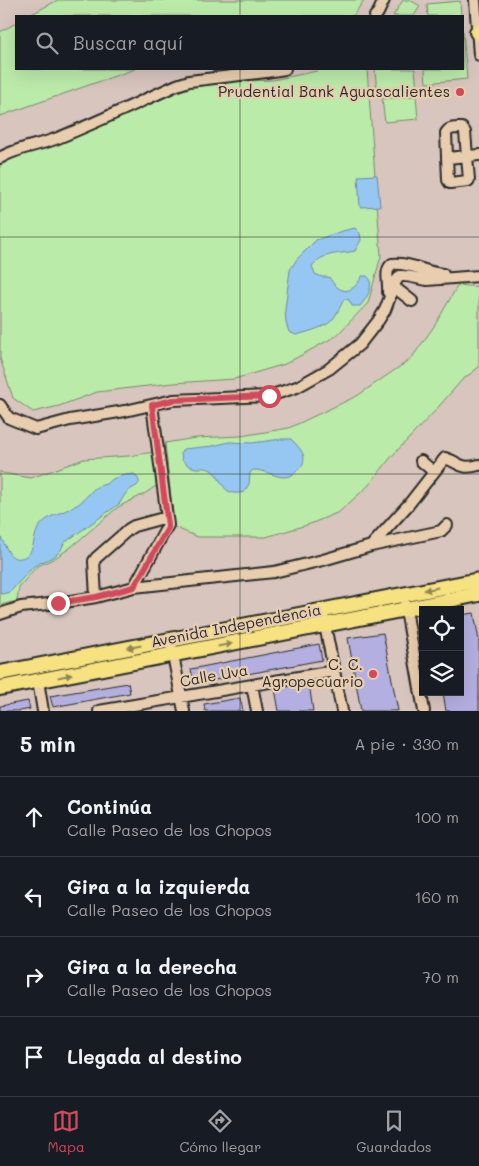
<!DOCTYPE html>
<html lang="es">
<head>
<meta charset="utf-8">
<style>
  :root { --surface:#171b24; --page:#242831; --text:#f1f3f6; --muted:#9ea1a6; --line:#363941; --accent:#d1495b }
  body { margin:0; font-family:Mali,sans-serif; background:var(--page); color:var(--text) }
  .controls { position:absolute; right:15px; bottom:15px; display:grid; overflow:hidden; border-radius:0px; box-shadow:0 5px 20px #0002 }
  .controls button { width:45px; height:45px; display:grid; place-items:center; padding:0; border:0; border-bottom:1px solid var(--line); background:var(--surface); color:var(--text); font:25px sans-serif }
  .stop { position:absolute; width:15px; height:15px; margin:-11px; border:4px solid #d1495b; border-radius:50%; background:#fff }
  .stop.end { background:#d1495b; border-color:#fff; box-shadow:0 1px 5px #0008 }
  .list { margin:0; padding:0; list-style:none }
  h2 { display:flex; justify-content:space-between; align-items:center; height:65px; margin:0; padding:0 20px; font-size:21px }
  h2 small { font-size:16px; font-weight:400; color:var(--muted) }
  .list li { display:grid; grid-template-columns:32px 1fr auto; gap:15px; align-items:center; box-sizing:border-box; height:80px; padding:0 20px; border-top:1px solid var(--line) }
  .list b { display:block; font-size:19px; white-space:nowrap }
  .list p { margin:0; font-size:16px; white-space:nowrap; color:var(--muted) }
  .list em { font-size:16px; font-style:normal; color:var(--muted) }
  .icon { flex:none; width:28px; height:28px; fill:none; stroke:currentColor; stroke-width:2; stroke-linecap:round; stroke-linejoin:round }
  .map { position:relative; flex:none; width:479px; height:711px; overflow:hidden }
  .search { position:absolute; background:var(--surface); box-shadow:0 5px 20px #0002; left:15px; right:15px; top:15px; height:55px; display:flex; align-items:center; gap:12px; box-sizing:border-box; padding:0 18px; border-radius:0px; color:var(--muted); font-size:19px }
  .sheet { height:385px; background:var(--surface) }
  nav { display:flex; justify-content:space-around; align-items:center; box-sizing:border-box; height:70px; border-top:1px solid var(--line); background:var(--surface); font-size:14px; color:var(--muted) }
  nav a { display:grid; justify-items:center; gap:2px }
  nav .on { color:var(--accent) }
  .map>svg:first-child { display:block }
  .green { fill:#bbeba9; stroke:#738b6a }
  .water { fill:#96c7f2; stroke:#6b89a2 }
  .building { fill:#b3b0e1; stroke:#2b2b2b }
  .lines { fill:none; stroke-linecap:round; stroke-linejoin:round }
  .minor-casing { stroke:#2b2b2b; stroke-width:14 }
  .major-casing { stroke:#2b2b2b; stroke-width:18 }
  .minor { stroke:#e8ceaf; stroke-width:10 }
  .major { stroke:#f6e281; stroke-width:14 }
  .oneway { fill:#908656 }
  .route { stroke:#d1495b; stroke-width:6 }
  .grid { fill:none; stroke:#2b2b2b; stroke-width:1; stroke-opacity:0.55 }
  .poi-dot { fill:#d1495b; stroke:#e8ceaf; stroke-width:2 }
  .labels { text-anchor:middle; stroke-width:4.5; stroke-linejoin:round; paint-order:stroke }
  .poi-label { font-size:15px; fill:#2b2b2b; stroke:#e8ceaf; text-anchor:end }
  .street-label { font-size:15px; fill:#2b2b2b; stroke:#e8ceaf }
</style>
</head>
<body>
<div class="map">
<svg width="479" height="711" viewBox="0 0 479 711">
  <rect width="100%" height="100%" fill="#d8c5be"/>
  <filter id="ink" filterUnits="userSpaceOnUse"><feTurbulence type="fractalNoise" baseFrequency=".02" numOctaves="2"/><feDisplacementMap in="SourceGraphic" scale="10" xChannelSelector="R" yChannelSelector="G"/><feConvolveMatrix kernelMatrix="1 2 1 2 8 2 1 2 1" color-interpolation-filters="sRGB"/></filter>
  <g filter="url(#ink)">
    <path class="green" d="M58 0H364L353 16H28Z
      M403 0H410L420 6 414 16H393Z
      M460 1 461 16H428L427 4Z
      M16 23V69H135L0 116V32Z
      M463 31 467 79 426 83 425 69H463Z
      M319 69H367L381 256 368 303 336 336 285 364 234 379 173 383 97 392 59 406 33 412 13 398 0 358V163L189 83 273 80 317 71Z
      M375 69H415L417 90 377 93Z
      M416 96 418 119 385 122 382 99Z
      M458 285 479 287V367L461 381 434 412 392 456 368 486 339 512 310 524 266 537H198L174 527 165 443 196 438 241 436 289 428 357 396 411 359 435 325Z
      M154 452 159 484 144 494 118 507 71 547 55 558 36 567 19 587 17 601 0 605V471L2 473 31 478 84 459 129 456Z"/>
    <path class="water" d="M377 175 380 206 360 207 358 176Z
      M355 228 360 233 361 240 355 251C338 255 325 251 312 266L315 274 322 277H329C331 280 334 285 337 287 348 296 357 286 362 276H367L370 279C372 290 367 298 360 306H352L349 300 344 299C340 307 336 317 329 323 322 328 304 333 296 335L289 332 286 323 285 309 290 270 297 259 316 240 342 231Z
      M282 439H291C301 449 311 459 297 471 293 475 289 477 283 477 273 476 265 470 253 470L250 473 249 484 244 492C221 498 224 479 211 470 206 467 202 468 196 468 190 467 186 464 182 460L181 453 183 449 213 446 229 442 252 443Z
      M134 474C147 486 132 486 126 493 124 496 122 500 119 504L64 543 61 550 55 556 34 566 10 592 2 594 0 593V536C6 544 8 561 21 558 36 555 32 537 39 527 47 515 63 513 75 506 83 502 88 494 95 488 98 486 102 485 106 484 109 482 112 479 115 478 121 475 128 475 134 474Z"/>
    <path class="building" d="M474 613 479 641V711H446L443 692H460V615Z
      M383 633 398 711H361L348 638Z
      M319 644 322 660 194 684 191 669Z
      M128 683 130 693 53 707 50 696Z
      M309 683 313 711H279L275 689Z
      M240 698 243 711H205L204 704Z
      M28 701 30 709 20 711H0V706Z"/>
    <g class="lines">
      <g class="minor-casing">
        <path id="minor" d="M475 0 479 55
          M375 16 378 13 384 0
          M462 128 465 132 469 180 468 181 450 183 448 180 446 133C449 127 456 128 462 128Z
          M0 158C16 148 40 145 58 138 98 122 137 103 177 85L189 81 266 72 285 69
          M447 158 479 155
          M394 287 412 301
          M388 292C389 282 384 270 392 264 410 262 426 273 443 274
          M0 405 9 418 36 429 70 420 125 411 173 400 269 396 297 387 329 369 360 344 378 321 385 310 396 281 400 276C409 275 418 279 427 280L479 276
          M421 461 434 472
          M371 546 409 504 445 458C461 463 459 470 479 465
          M134 587 168 525 152 405
          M96 597 94 561 96 558 129 529 134 526 167 517
          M405 604 424 711
          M322 610 342 711
          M0 614 21 607 58 603 96 597 134 587 274 572 323 560 371 546 441 531 447 525
          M170 640 184 711
          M38 681 43 711
          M252 685 257 711
          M99 711 334 671"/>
      </g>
      <g class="major-casing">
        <path id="major" d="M477 32 479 33
          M0 673 479 580
          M0 688 406 609 479 594"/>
      </g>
      <use href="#minor" class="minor"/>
      <use href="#major" class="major"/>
    </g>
    <defs><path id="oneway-solid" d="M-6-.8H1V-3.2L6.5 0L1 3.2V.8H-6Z" transform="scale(1.25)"/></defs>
    <g class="oneway">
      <use href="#oneway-solid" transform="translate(431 589) rotate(169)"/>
      <use href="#oneway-solid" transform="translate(225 645) rotate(-11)"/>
      <use href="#oneway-solid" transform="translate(134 647) rotate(169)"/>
      <use href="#oneway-solid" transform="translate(65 676) rotate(-11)"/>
    </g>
  </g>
  <g class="lines" filter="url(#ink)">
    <path class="route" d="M58 603 96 597 134 587 168 528V525L152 405 173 400 269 396"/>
  </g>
  <path class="grid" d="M240 0V16M240 69V711M0 237H479M0 474H479"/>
  <g class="poi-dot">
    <circle cx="460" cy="92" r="5"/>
    <circle cx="373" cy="674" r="5"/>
  </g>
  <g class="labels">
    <g class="poi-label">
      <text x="450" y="97">Prudential Bank Aguascalientes</text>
      <text x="363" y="670">C. C.<tspan x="363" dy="17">Agropecuario</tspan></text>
    </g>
    <g class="street-label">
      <text transform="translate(236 626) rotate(-11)" y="5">Avenida Independencia</text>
      <text transform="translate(214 676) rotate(-10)" y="5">Calle Uva</text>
    </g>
  </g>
</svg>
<div class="controls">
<button><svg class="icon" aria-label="locate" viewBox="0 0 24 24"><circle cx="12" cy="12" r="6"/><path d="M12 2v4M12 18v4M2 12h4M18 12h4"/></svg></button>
<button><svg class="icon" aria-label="layers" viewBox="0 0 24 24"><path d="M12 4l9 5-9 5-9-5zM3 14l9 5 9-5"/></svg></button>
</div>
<div class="stop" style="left:269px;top:396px"></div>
<div class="stop end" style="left:58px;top:603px"></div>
<div class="search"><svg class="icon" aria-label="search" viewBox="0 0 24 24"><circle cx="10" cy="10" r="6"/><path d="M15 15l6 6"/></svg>Buscar aquí</div>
</div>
<section class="sheet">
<h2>5 min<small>A pie · 330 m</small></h2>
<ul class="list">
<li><svg class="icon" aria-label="ahead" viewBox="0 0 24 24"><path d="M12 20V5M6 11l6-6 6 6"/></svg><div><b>Continúa</b><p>Calle Paseo de los Chopos</p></div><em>100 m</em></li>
<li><svg class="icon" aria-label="left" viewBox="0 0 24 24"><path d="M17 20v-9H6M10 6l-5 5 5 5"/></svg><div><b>Gira a la izquierda</b><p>Calle Paseo de los Chopos</p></div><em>160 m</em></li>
<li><svg class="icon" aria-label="right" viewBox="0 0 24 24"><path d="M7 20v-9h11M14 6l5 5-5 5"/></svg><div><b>Gira a la derecha</b><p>Calle Paseo de los Chopos</p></div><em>70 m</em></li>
<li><svg class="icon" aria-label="arrive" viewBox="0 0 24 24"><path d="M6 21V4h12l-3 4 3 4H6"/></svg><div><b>Llegada al destino</b></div></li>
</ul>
</section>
<nav>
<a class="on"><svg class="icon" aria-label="map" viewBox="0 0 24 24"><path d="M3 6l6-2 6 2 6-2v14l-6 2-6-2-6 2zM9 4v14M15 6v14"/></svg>Mapa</a>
<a><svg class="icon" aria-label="directions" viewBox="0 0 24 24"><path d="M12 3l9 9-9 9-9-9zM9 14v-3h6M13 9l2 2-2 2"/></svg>Cómo llegar</a>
<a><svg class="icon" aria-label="saved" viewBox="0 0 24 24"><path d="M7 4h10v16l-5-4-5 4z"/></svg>Guardados</a>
</nav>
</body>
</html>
